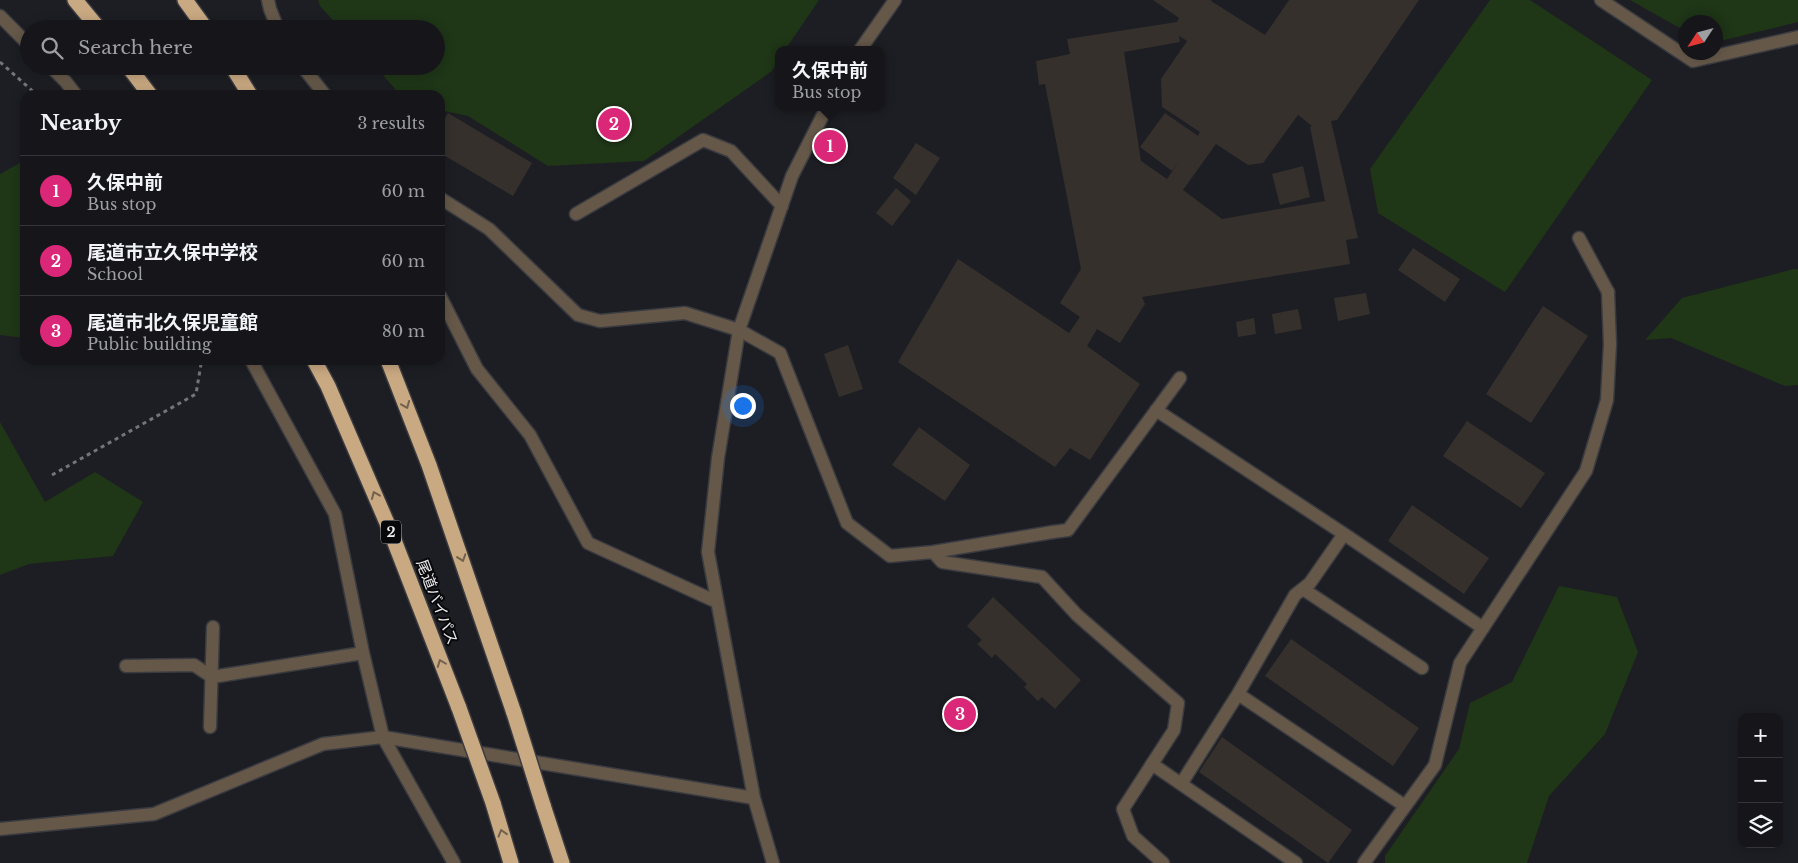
<!DOCTYPE html>
<html lang="en">
<head>
<meta charset="utf-8">
<style>
  :root { --surface:#16161a; --page:#232327; --text:#f1f3f6; --muted:#9e9fa2; --line:#353539; --accent:#db2777 }
  body { margin:0; font-family:"Libre Baskerville","Noto Sans JP",serif; background:var(--page); color:var(--text) }
  .controls { position:absolute; right:15px; bottom:15px; display:grid; overflow:hidden; border-radius:10px; box-shadow:0 2px 12px #0003 }
  .controls button { width:45px; height:45px; display:grid; place-items:center; padding:0; border:0; border-bottom:1px solid var(--line); background:var(--surface); color:var(--text); font:25px sans-serif }
  .compass { position:absolute; left:1678px; top:15px; width:45px; height:45px; border-radius:50%; background:var(--surface); box-shadow:0 2px 12px #0003; rotate:234deg }
  .you { position:absolute; left:742px; top:405px; width:18px; height:18px; margin:-12px; border:4px solid #fff; border-radius:50%; background:#1a73e8; box-shadow:0 0 0 8px #1a73e833 }
  .badge { display:grid; place-items:center; width:32px; height:32px; border-radius:50%; background:var(--accent); color:#fff; font-size:16px; font-weight:700 }
  .pin { position:absolute; translate:-50% -50%; border:2px solid #fff; box-shadow:0 1px 5px #0006 }
  .popup { position:absolute; left:775px; top:46px; width:110px; height:65px; box-sizing:border-box; display:grid; place-content:center; border-radius:10px; background:var(--surface); filter:drop-shadow(0 1px 4px #0005); font-size:16px; white-space:nowrap; color:var(--muted) }
  .popup b { font-size:19px; color:var(--text) }
  .popup::after { content:''; position:absolute; left:50%; top:100%; margin-left:-10px; border:10px solid transparent; border-top-color:var(--surface) }
  .list { margin:0; padding:0; list-style:none }
  h2 { display:flex; justify-content:space-between; align-items:center; height:65px; margin:0; padding:0 20px; font-size:21px }
  h2 small { font-size:16px; font-weight:400; color:var(--muted) }
  .list li { display:grid; grid-template-columns:32px 1fr auto; gap:15px; align-items:center; box-sizing:border-box; height:70px; padding:0 20px; border-top:1px solid var(--line) }
  .list b { display:block; font-size:19px; white-space:nowrap }
  .list p { margin:0; font-size:16px; white-space:nowrap; color:var(--muted) }
  .list em { font-size:16px; font-style:normal; color:var(--muted) }
  .icon { flex:none; width:28px; height:28px; fill:none; stroke:currentColor; stroke-width:2; stroke-linecap:round; stroke-linejoin:round }
  .map { position:relative; flex:none; width:1798px; height:863px; overflow:hidden }
  .search { position:absolute; background:var(--surface); box-shadow:0 2px 12px #0003; left:20px; top:20px; width:425px; height:55px; display:flex; align-items:center; gap:12px; box-sizing:border-box; padding:0 18px; border-radius:28px; color:var(--muted); font-size:19px }
  .panel { position:absolute; background:var(--surface); box-shadow:0 2px 12px #0003; left:20px; top:90px; width:425px; height:275px; border-radius:15px }
  .map>svg:first-child { display:block }
  .green { fill:#1f3617 }
  .building { fill:#35302c; fill-rule:evenodd }
  .lines { fill:none; stroke-linecap:round; stroke-linejoin:round }
  .service-casing { stroke:#3a3b40; stroke-width:15 }
  .minor-casing { stroke:#3a3b40; stroke-width:15 }
  .tertiary-casing { stroke:#3a3b40; stroke-width:15 }
  .motorway-casing { stroke:#3a3b40; stroke-width:18 }
  .path { stroke:#747479; stroke-width:3; stroke-dasharray:4 4; stroke-linecap:butt }
  .service { stroke:#655849; stroke-width:12 }
  .minor { stroke:#655849; stroke-width:12 }
  .tertiary { stroke:#655849; stroke-width:12 }
  .motorway { stroke:#c9a982; stroke-width:15 }
  .motorway-bridge-casing { stroke:#3a3b40; stroke-width:18; stroke-linecap:butt }
  .motorway-bridge { stroke:#c9a982; stroke-width:15 }
  .oneway { stroke:#72614c }
  .labels { text-anchor:middle; stroke-width:4; stroke-linejoin:round; paint-order:stroke }
  .shield { fill:#08080a; stroke:#a8a8ab; stroke-width:1 }
  .shield-label { font-size:14px; font-weight:bold; fill:#ececf0 }
  .street-label { font-size:15px; fill:#ececf0; stroke:#08080a }
</style>
</head>
<body>
<div class="map">
<svg width="1798" height="863" viewBox="0 0 1798 863">
  <rect width="100%" height="100%" fill="#1d1e23"/>
  <path class="green" d="M318 0H819L785 50H779V60L772 71 644 161 548 166 468 116 440 110V95H406L396 90 375 66H436V29H341L320 6Z
    M1490 0H1530L1652 80 1505 292 1378 213 1370 169Z
    M1630 0H1798V22L1716 42V22H1686L1685 31Z
    M25 160V338L0 335V174Z
    M1794 269H1798V385L1785 386 1671 338 1645 340 1682 298Z
    M0 422 45 502 95 472 143 502 113 556 29 564 0 575Z
    M1559 586 1617 597 1638 652 1605 734 1549 796 1527 863H1385V856L1459 749 1470 703 1512 682Z"/>
  <path class="building" d="M1153 0H1211V1L1265 35 1289 0H1419L1337 120 1331 121 1358 238 1346 240 1350 264 1142 297 1145 304 1120 343 1097 329 1087 346 1140 384 1090 460 1070 448 1055 467 898 362 958 259 1069 333 1080 317 1060 303 1081 269 1045 84 1039 85 1036 61 1070 54 1067 39 1177 22 1179 18ZM1179 36 1187 41 1161 79 1162 107 1200 132 1198 136 1165 113 1140 147 1172 171 1180 160 1167 179 1141 161 1124 52 1180 42ZM1298 115 1312 126 1310 127 1325 201 1222 219 1183 190 1216 144 1248 165 1263 163Z
    M448 113 532 163 513 196 440 153V127Z
    M916 143 940 158 916 195 893 178Z
    M1303 166 1310 197 1280 205 1272 174Z
    M896 188 911 201 892 226 876 213Z
    M1413 248 1460 279 1445 302 1398 270Z
    M1366 293 1370 314 1338 321 1334 298Z
    M1543 306 1588 336 1531 423 1486 394Z
    M1298 309 1302 329 1275 334 1272 314Z
    M1254 318 1256 334 1238 337 1236 322Z
    M848 345 863 389 839 397 824 354Z
    M1467 421 1545 473 1521 508 1443 456Z
    M919 427 970 465 945 501 892 465Z
    M1412 505 1489 558 1464 594 1388 541Z
    M993 597 1081 680 1055 709 1042 697 1038 701 1024 687 1027 684 995 654 992 658 977 644 982 640 967 626Z
    M1291 639 1419 728 1393 766 1265 676Z
    M1222 737 1352 830 1328 863 1199 772Z"/>
  <g class="lines">
    <g class="service-casing">
      <path id="service" d="M1601 0 1693 61 1798 37
        M576 214 703 140 731 151 782 206
        M1579 238 1608 292
        M1156 410 1344 534
        M1053 532 1068 530 1180 378
        M1303 589 1422 668
        M1238 694 1405 806
        M1152 764 1296 863
        M1181 784 1238 694 1295 595 1310 583 1344 534 1483 628"/>
    </g>
    <g class="minor-casing">
      <path id="minor" d="M268 0 270 9 278 29
        M0 16 29 45
        M50 66 66 82 76 95
        M302 66 325 95
        M440 198 489 229 578 315 600 321 685 313 739 330 780 353 847 523 890 556 933 552 1053 532
        M440 296 477 369 530 435 588 543 717 602
        M251 360 335 514 363 653 383 737 454 863
        M933 552 942 562 1042 577 1077 615 1178 703 1174 730 1123 809 1133 836 1163 863
        M126 666 194 665 212 677 363 653
        M210 727 213 627
        M1364 863 1435 765 1460 663 1586 471 1607 400 1610 344 1608 292"/>
    </g>
    <g class="tertiary-casing">
      <path id="tertiary" d="M860 50 895 0
        M0 829 154 814 323 744 383 737 754 798
        M773 863 754 798 708 552 718 458 739 330 792 176 827 107"/>
    </g>
    <g class="motorway-casing">
      <path id="motorway" d="M75 0 99 29
        M185 0 206 29
        M128 66 150 95
        M232 66 250 95
        M314 360 328 386 390 530 459 708
        M388 360 429 465 514 713
        M493 803 511 863
        M543 805 562 863"/>
    </g>
    <path class="path" d="M0 62 37 95
      M52 475 196 394 201 364 199 360"/>
    <use href="#service" class="service"/>
    <use href="#minor" class="minor"/>
    <use href="#tertiary" class="tertiary"/>
    <use href="#motorway" class="motorway"/>
    <g class="motorway-bridge-casing">
      <path id="motorway-bridge" d="M459 708 493 803
        M514 713 543 805"/>
    </g>
    <use href="#motorway-bridge" class="motorway-bridge"/>
  </g>
  <defs><path id="oneway-chevron" d="M-2-3.5L2.5 0L-2 3.5" fill="none" stroke-width="1.6" stroke-linecap="round" stroke-linejoin="round" transform="scale(1.25)"/></defs>
  <g class="oneway">
    <use href="#oneway-chevron" transform="translate(406 405) rotate(68)"/>
    <use href="#oneway-chevron" transform="translate(375 495) rotate(-113)"/>
    <use href="#oneway-chevron" transform="translate(462 558) rotate(71)"/>
    <use href="#oneway-chevron" transform="translate(441 663) rotate(-111)"/>
    <use href="#oneway-chevron" transform="translate(502 833) rotate(-107)"/>
  </g>
  <g class="labels">
    <rect class="shield" x="381" y="520.5" width="20" height="23" rx="4"/>
    <g class="shield-label">
      <text x="391" y="537">2</text>
    </g>
    <g class="street-label">
      <text transform="translate(437 602) rotate(69)" y="5">尾道バイパス</text>
    </g>
  </g>
</svg>
<div class="controls">
<button>+</button>
<button>−</button>
<button><svg class="icon" aria-label="layers" viewBox="0 0 24 24"><path d="M12 4l9 5-9 5-9-5zM3 14l9 5 9-5"/></svg></button>
</div>
<svg class="compass" viewBox="-18 -18 36 36"><path d="M0-13l5 13h-10z" fill="#e53935"/><path d="M0 13l5-13h-10z" fill="#9e9fa2"/></svg>
<div class="you"></div>
<div class="pin badge" style="left:830px;top:146px">1</div>
<div class="popup"><b>久保中前</b>Bus stop</div>
<div class="pin badge" style="left:614px;top:124px">2</div>
<div class="pin badge" style="left:960px;top:714px">3</div>
<div class="search"><svg class="icon" aria-label="search" viewBox="0 0 24 24"><circle cx="10" cy="10" r="6"/><path d="M15 15l6 6"/></svg>Search here</div>
<section class="panel">
<h2>Nearby<small>3 results</small></h2>
<ul class="list">
<li><span class="badge">1</span><div><b>久保中前</b><p>Bus stop</p></div><em>60 m</em></li>
<li><span class="badge">2</span><div><b>尾道市立久保中学校</b><p>School</p></div><em>60 m</em></li>
<li><span class="badge">3</span><div><b>尾道市北久保児童館</b><p>Public building</p></div><em>80 m</em></li>
</ul>
</section>
</div>
</body>
</html>
